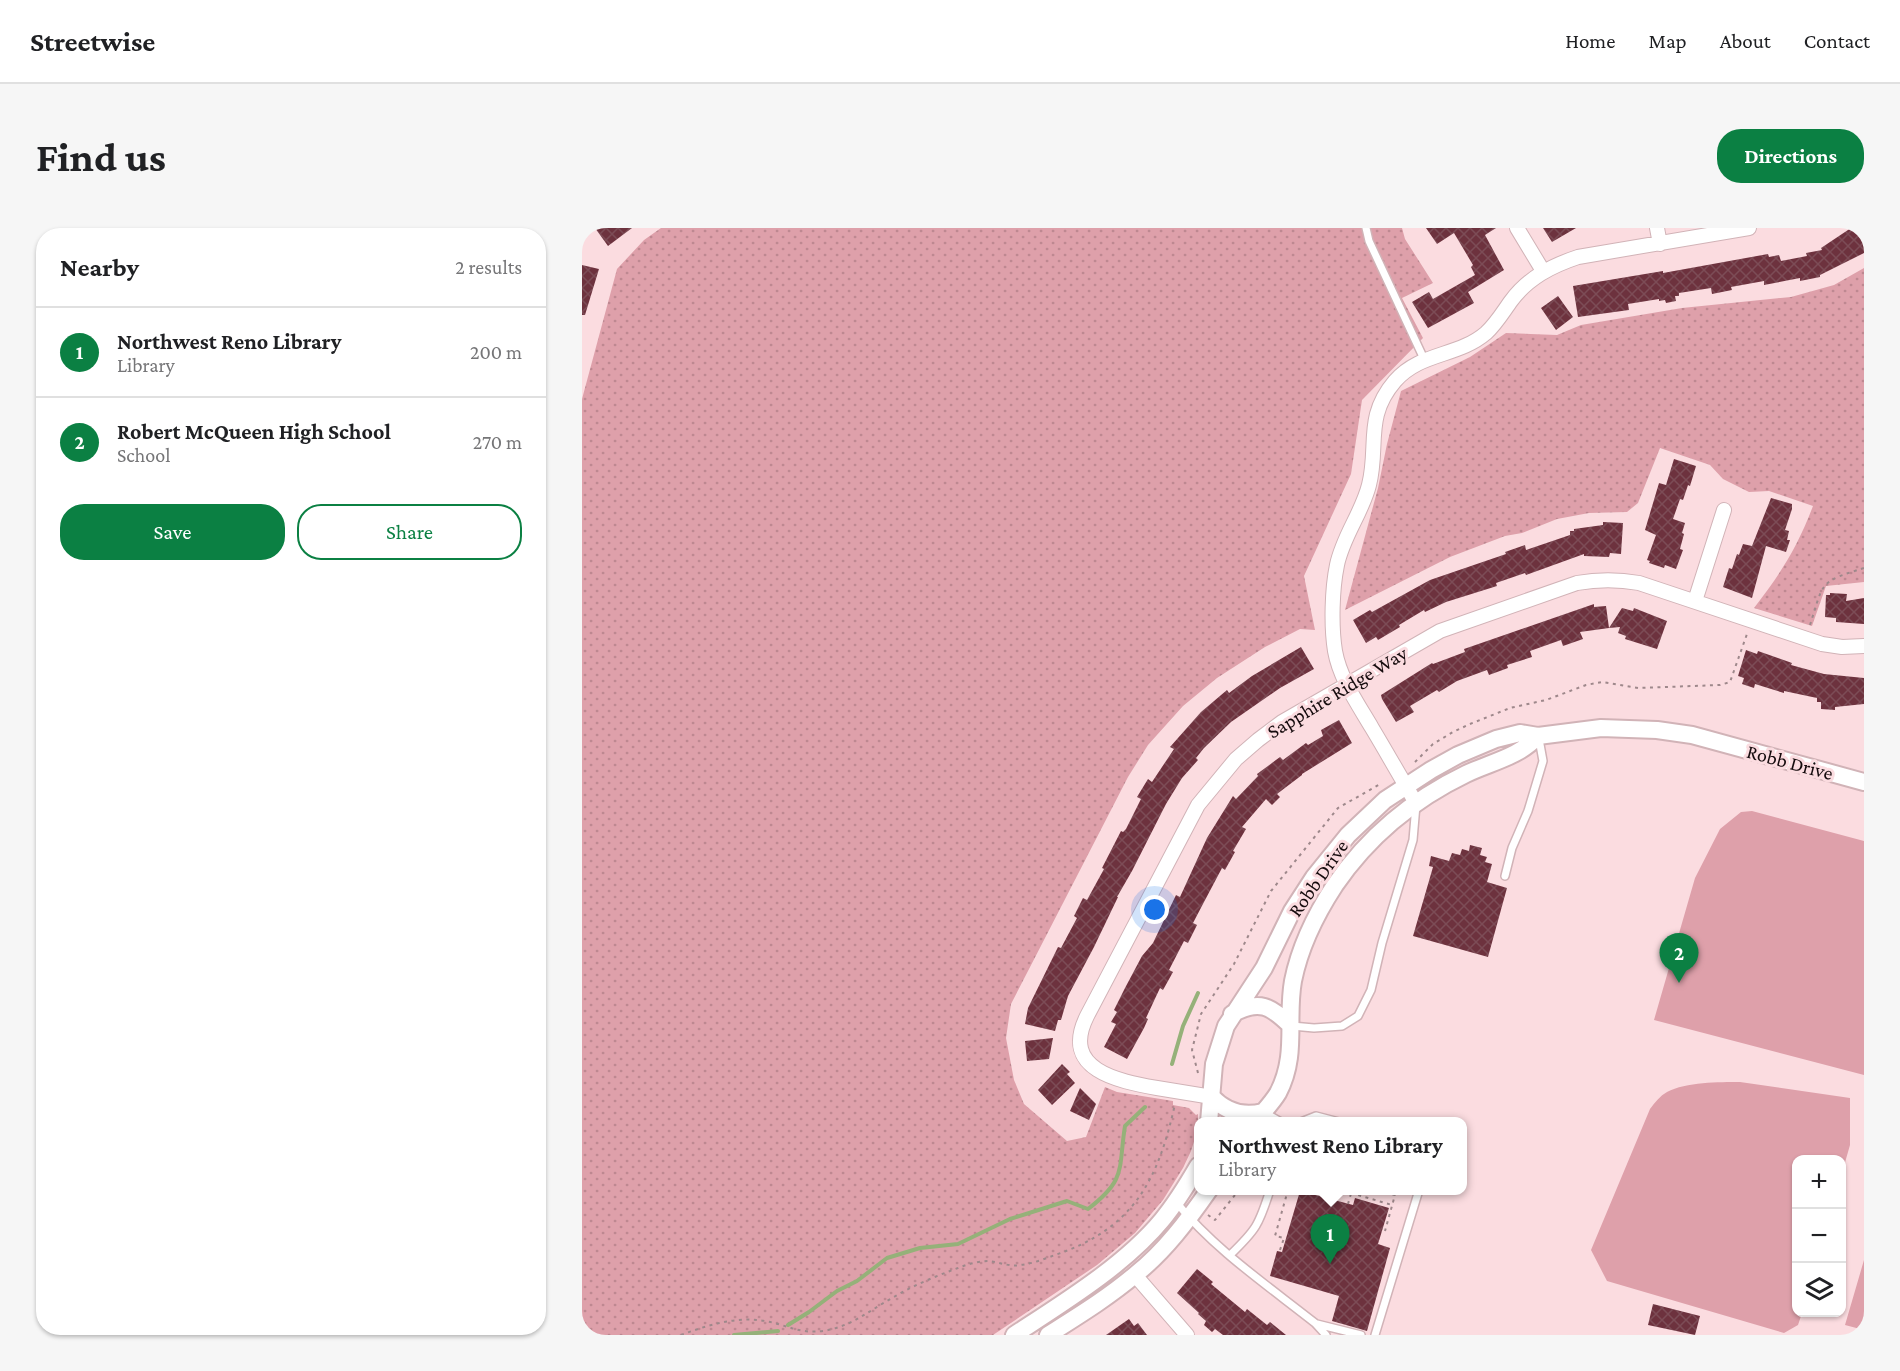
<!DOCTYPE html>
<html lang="en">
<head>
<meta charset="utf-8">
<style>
  :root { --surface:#fff; --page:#f6f6f6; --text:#202124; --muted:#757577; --line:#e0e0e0; --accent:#0b8043 }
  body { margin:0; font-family:"Crimson Pro",serif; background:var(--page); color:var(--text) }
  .controls { position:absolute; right:18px; bottom:18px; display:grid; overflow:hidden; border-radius:12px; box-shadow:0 2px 4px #0004 }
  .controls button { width:54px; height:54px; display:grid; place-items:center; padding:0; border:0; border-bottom:2px solid var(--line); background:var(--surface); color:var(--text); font:30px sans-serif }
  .you { position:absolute; left:573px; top:682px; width:21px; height:21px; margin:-15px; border:4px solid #fff; border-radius:50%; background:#1a73e8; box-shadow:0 0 0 9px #1a73e833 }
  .badge { display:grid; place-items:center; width:39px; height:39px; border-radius:50%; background:var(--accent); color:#fff; font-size:20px; font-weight:700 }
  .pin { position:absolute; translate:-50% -50px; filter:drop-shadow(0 2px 3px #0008) }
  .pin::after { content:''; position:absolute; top:32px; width:21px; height:18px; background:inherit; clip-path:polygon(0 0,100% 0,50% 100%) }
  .popup { position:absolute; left:612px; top:889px; width:273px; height:78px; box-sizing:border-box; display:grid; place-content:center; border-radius:12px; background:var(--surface); filter:drop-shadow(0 2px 4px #0005); font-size:20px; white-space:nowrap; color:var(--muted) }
  .popup b { font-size:22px; color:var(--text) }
  .popup::after { content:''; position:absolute; left:50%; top:100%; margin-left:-12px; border:12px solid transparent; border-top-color:var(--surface) }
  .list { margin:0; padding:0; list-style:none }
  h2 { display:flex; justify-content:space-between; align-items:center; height:78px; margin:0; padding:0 24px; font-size:26px }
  h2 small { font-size:20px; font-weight:400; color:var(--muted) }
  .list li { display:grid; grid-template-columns:39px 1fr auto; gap:18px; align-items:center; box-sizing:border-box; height:90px; padding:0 24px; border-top:2px solid var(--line) }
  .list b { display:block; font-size:22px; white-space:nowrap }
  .list p { margin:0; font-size:20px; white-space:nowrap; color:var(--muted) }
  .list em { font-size:20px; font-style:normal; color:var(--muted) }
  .actions { display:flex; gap:12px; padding:18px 24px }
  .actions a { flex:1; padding:14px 0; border:2px solid var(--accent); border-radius:24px; text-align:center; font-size:21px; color:var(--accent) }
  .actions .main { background:var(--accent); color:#fff }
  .icon { flex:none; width:33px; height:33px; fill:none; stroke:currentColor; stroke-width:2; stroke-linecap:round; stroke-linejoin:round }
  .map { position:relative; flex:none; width:1282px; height:1107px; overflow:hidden; border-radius:24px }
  header { display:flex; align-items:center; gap:36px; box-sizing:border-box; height:84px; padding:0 30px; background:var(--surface); border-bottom:2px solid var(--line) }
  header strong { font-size:28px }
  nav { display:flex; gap:33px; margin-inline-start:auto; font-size:21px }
  .intro { display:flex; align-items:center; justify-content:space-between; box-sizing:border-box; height:144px; padding:0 36px }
  h1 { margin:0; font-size:42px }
  .button { padding:15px 27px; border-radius:24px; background:var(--accent); color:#fff; font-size:21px; font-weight:700 }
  main { display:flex; gap:36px; padding:0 36px }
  aside { flex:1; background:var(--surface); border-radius:24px; box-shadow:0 2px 4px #0004 }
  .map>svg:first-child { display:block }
  .grass { fill:url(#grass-dots) }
  .pitch { fill:#dea0aa }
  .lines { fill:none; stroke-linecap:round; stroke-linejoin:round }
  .stream { stroke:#95b179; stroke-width:4 }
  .building { fill:url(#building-cross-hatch) }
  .service-casing { stroke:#d1b3b7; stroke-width:10 }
  .minor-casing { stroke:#d1b3b7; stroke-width:16 }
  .tertiary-casing { stroke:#d1b3b7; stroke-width:20 }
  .path { stroke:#9e888b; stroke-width:2; stroke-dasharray:3 4.5; stroke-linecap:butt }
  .service { stroke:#fff; stroke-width:7 }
  .minor { stroke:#fff; stroke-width:14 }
  .tertiary { stroke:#fff; stroke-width:16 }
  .labels { text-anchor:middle; stroke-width:6; stroke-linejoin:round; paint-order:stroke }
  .street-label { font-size:20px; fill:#150b0d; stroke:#fbdce0 }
</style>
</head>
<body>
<header>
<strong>Streetwise</strong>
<nav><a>Home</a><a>Map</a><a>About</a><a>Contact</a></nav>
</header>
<div class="intro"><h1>Find us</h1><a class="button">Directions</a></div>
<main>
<aside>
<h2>Nearby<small>2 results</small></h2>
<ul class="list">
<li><span class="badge">1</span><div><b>Northwest Reno Library</b><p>Library</p></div><em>200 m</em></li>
<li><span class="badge">2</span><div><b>Robert McQueen High School</b><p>School</p></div><em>270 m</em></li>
</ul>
<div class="actions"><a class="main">Save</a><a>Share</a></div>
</aside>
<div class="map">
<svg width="1282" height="1107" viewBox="0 0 1282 1107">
  <defs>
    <pattern id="grass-dots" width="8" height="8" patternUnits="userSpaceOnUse" patternTransform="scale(1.5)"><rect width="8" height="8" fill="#dea0aa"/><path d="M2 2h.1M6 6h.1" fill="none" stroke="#be8891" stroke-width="1.8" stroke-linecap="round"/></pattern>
    <pattern id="building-cross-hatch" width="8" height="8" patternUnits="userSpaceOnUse" patternTransform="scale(1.5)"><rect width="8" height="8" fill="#6d323e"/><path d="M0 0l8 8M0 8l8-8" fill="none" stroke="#7c4c56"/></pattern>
  </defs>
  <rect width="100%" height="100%" fill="#fbdce0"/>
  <path class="grass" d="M79 0H820L823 11 851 55 820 70 841 110 780 172 769 246 722 348 733 402 718 401 683 419 635 450 601 478 566 517 546 549 429 776 424 810 432 852 442 876 485 913 504 909 523 859 535 864 591 873V877L607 880 614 887 616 886V901L609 923 601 940 581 972 553 1005 515 1037 411 1107H0V171L35 41 62 12Z
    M1282 40V354L1244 358 1230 398 1172 380C1199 345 1215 320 1231 278L1187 263 1167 264 1141 251 1128 237 1078 220 1056 275 1045 284 1007 285 975 291 940 305 923 308 868 329 763 382 796 260 805 216 819 163 888 129 924 105 975 107 999 97 1100 80 1209 69 1252 57Z"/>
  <path class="pitch" d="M1170 583 1282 613V847L1072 792 1113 650 1138 601 1159 584Z
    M1158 854 1268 870V917L1260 945V932H1214V1084L1220 1085 1216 1097 1202 1105 1025 1053 1009 1022 1068 881C1073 874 1078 868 1085 864 1104 854 1137 854 1158 854Z
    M1282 1032V1102L1263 1097Z"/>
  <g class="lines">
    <path class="stream" d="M590 836 601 798 616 765
      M206 1097 227 1084 255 1063 275 1053 305 1030 338 1020 376 1016 428 991 485 973 506 981C545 951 536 942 543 898L563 879
      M152 1107 196 1103"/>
  </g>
  <path class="building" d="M13 0H50L26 18Z
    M844 0H914L903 7 922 42 886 64 892 75 846 100 830 74 847 64 851 71 893 47 889 39 891 37 872 5 855 16Z
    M961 0H994L970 14Z
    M1269 0H1282V25L1238 47V49L1218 53V50L1182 57V53L1149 59 1150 62 1130 66 1129 60 1097 65V68H1093L1094 73 1084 75 1083 72 1077 73V71L1046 76 1047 82 996 89 991 58 1081 43V45L1186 26 1187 29 1197 27 1199 33 1225 28 1224 25 1240 22 1239 20Z
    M0 37 17 41 3 87H0Z
    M976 68 991 89 974 102 959 80Z
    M1092 231 1114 238 1108 258 1106 257 1101 272 1098 271 1091 291 1103 295 1100 305 1102 306 1098 321 1101 322 1094 341 1083 337 1082 340 1067 335 1068 333 1065 332 1074 307 1063 302 1077 255 1084 257Z
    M1189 270 1210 276V281L1203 302 1207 303 1205 312H1208L1204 324 1184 318 1170 370 1141 359 1147 340 1150 341 1155 326 1157 327 1161 316 1170 318Z
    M1021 294 1041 295 1039 326 1028 325 1027 329 1002 328V326L944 347 943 345 914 355 915 358 864 374 843 384 842 382 817 397 818 399 796 412 794 409 784 415 771 392 788 382 790 384 848 352 924 326 923 324 943 317 944 322 988 307V303H992V301L1021 297Z
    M1248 365 1265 366 1264 373 1282 370V396L1254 394V390L1243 389 1244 367H1248Z
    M1012 376V379L1024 378 1027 400 998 404 1001 411 981 418 979 412 948 423 950 429 925 437 926 440 907 447 905 442 875 453 857 464 855 462 828 478 832 484 814 494 800 471 799 467 850 435 851 436 883 424 882 421Z
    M1040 380 1051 383 1052 380 1085 393 1075 421 1043 411 1044 408 1036 405 1038 399 1027 400Z
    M719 419 732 441 698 460 649 494 622 520 614 530 616 532 600 550 584 576 550 643 535 669H536L512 719 486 768 479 792H476L473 803 443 796 446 780 476 719 479 720 495 690 492 688 501 670 505 672 522 641 520 640 539 603 541 604 544 601 559 571 555 569 566 551 570 554 592 521 588 519 619 484 645 462 647 465 670 448Z
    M1164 422 1175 426 1176 423 1210 435 1209 437 1242 446 1282 450V476L1253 479V482L1239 481V474H1235V470L1202 463V465L1173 456 1172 460 1160 456 1162 450 1156 448Z
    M757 492 770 515 720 546V547L695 566 698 569 690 577 684 571 660 599 664 601 651 623 653 624 643 642 640 640 622 674 611 695 615 697 606 715 602 713 587 742 591 744 581 762 578 760 564 790 566 791 562 800 545 831 522 819 534 796 529 794 535 784 532 782 543 760 560 728 571 715 594 667 598 669 625 610 651 568 654 571 676 548 675 546 698 529 701 532 724 515 726 517 741 508 739 502Z
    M888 617 900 620 898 627 905 629 903 634 910 636 905 654 925 660 906 729 831 708 851 639 847 638 849 628 867 633 870 625 878 627 880 621 887 623Z
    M471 810 467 831 445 833 443 813Z
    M480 836 488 844 485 846 493 855 470 877 456 862Z
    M498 860 514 876 507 892 488 883Z
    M718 963 771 977 773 970 807 980 796 1016 808 1020 785 1103 750 1093 757 1068 688 1048 695 1023 700 1024Z
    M615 1041 631 1054 629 1056 663 1084 665 1081 685 1097 688 1094 704 1107H641L633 1101 630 1104 622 1097 624 1093 616 1086 617 1085 595 1065Z
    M1071 1076 1118 1088 1113 1107 1066 1097Z
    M547 1091 552 1098 556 1095 565 1107H524Z"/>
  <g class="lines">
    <g class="service-casing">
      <path id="service" d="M784 0 787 13 842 131
        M923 648 930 620 946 583 961 533 957 511
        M710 798 732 800 760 798 776 788 789 762 800 715 831 612 834 577
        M683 885 699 894
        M719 894 734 888 757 894
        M594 974C632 1021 685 1057 733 1095L744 1107
        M648 1027C674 1002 677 997 688 962
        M735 1096 779 1107
        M793 1107 837 962"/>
    </g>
    <g class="minor-casing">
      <path id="minor" d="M935 0 961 43
        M1075 0 1078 16
        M1113 373 1142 282
        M834 575C819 550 805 525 790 500 776 476 758 451 753 423 749 398 750 361 755 337 761 308 780 285 787 257 797 218 782 189 813 153 838 124 876 129 904 105 914 96 921 84 929 73 946 50 969 38 996 29L1167 0
        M630 869C612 866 594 863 575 860 536 853 478 842 505 788L616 577 654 531 676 512 700 494 858 403 995 355C1017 351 1035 351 1057 355L1240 416 1260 419 1282 418
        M553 1047 605 1107"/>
    </g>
    <g class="tertiary-casing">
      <path id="tertiary" d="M650 786C677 771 689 778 709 798
        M630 869C644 884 661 889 681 884
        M627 894 632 836 644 798 682 740 710 683 732 649 766 607 803 572 849 542 876 527 914 511 938 505 956 508 1019 500 1075 502 1110 507 1282 554
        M673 894C681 884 690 875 696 865 716 827 704 792 711 753 718 718 734 686 753 657 786 609 832 571 884 546 909 534 937 529 956 508
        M432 1107C481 1075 543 1037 580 992 594 975 605 957 616 938
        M466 1107C496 1088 527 1069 554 1046 583 1023 606 992 627 962"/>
    </g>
    <path class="path" d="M1228 397C1242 353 1237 354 1282 340
      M833 534 851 516 871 504 888 496 928 480 964 472 1004 457 1020 454 1056 460 1138 457 1148 454 1165 406
      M616 845 610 822 619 786 652 736 689 663 756 580 800 555
      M796 962 813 967 803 1003
      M769 965 810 977
      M766 976 770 962
      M626 987 633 992 657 962
      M698 1022 702 1010 693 1008 706 962
      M99 1107C126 1097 154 1088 183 1093 206 1097 216 1106 241 1103 268 1099 287 1083 310 1070 330 1058 354 1048 376 1040 386 1036 397 1033 407 1033 417 1034 427 1039 438 1037 450 1036 462 1031 473 1027 551 1001 576 953 593 876"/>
    <use href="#service" class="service"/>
    <use href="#minor" class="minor"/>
    <use href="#tertiary" class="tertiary"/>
  </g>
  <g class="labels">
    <g class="street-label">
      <text transform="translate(755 464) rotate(-31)" y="7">Sapphire Ridge Way</text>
      <text transform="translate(1208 534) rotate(15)" y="7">Robb Drive</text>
      <text transform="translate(736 650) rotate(-55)" y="7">Robb Drive</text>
    </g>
  </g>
</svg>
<div class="controls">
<button>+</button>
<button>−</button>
<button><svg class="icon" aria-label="layers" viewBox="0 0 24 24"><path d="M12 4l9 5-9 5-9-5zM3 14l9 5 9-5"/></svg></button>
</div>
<div class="you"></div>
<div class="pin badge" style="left:748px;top:1036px">1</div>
<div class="popup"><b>Northwest Reno Library</b>Library</div>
<div class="pin badge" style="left:1097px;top:755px">2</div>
</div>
</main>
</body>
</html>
